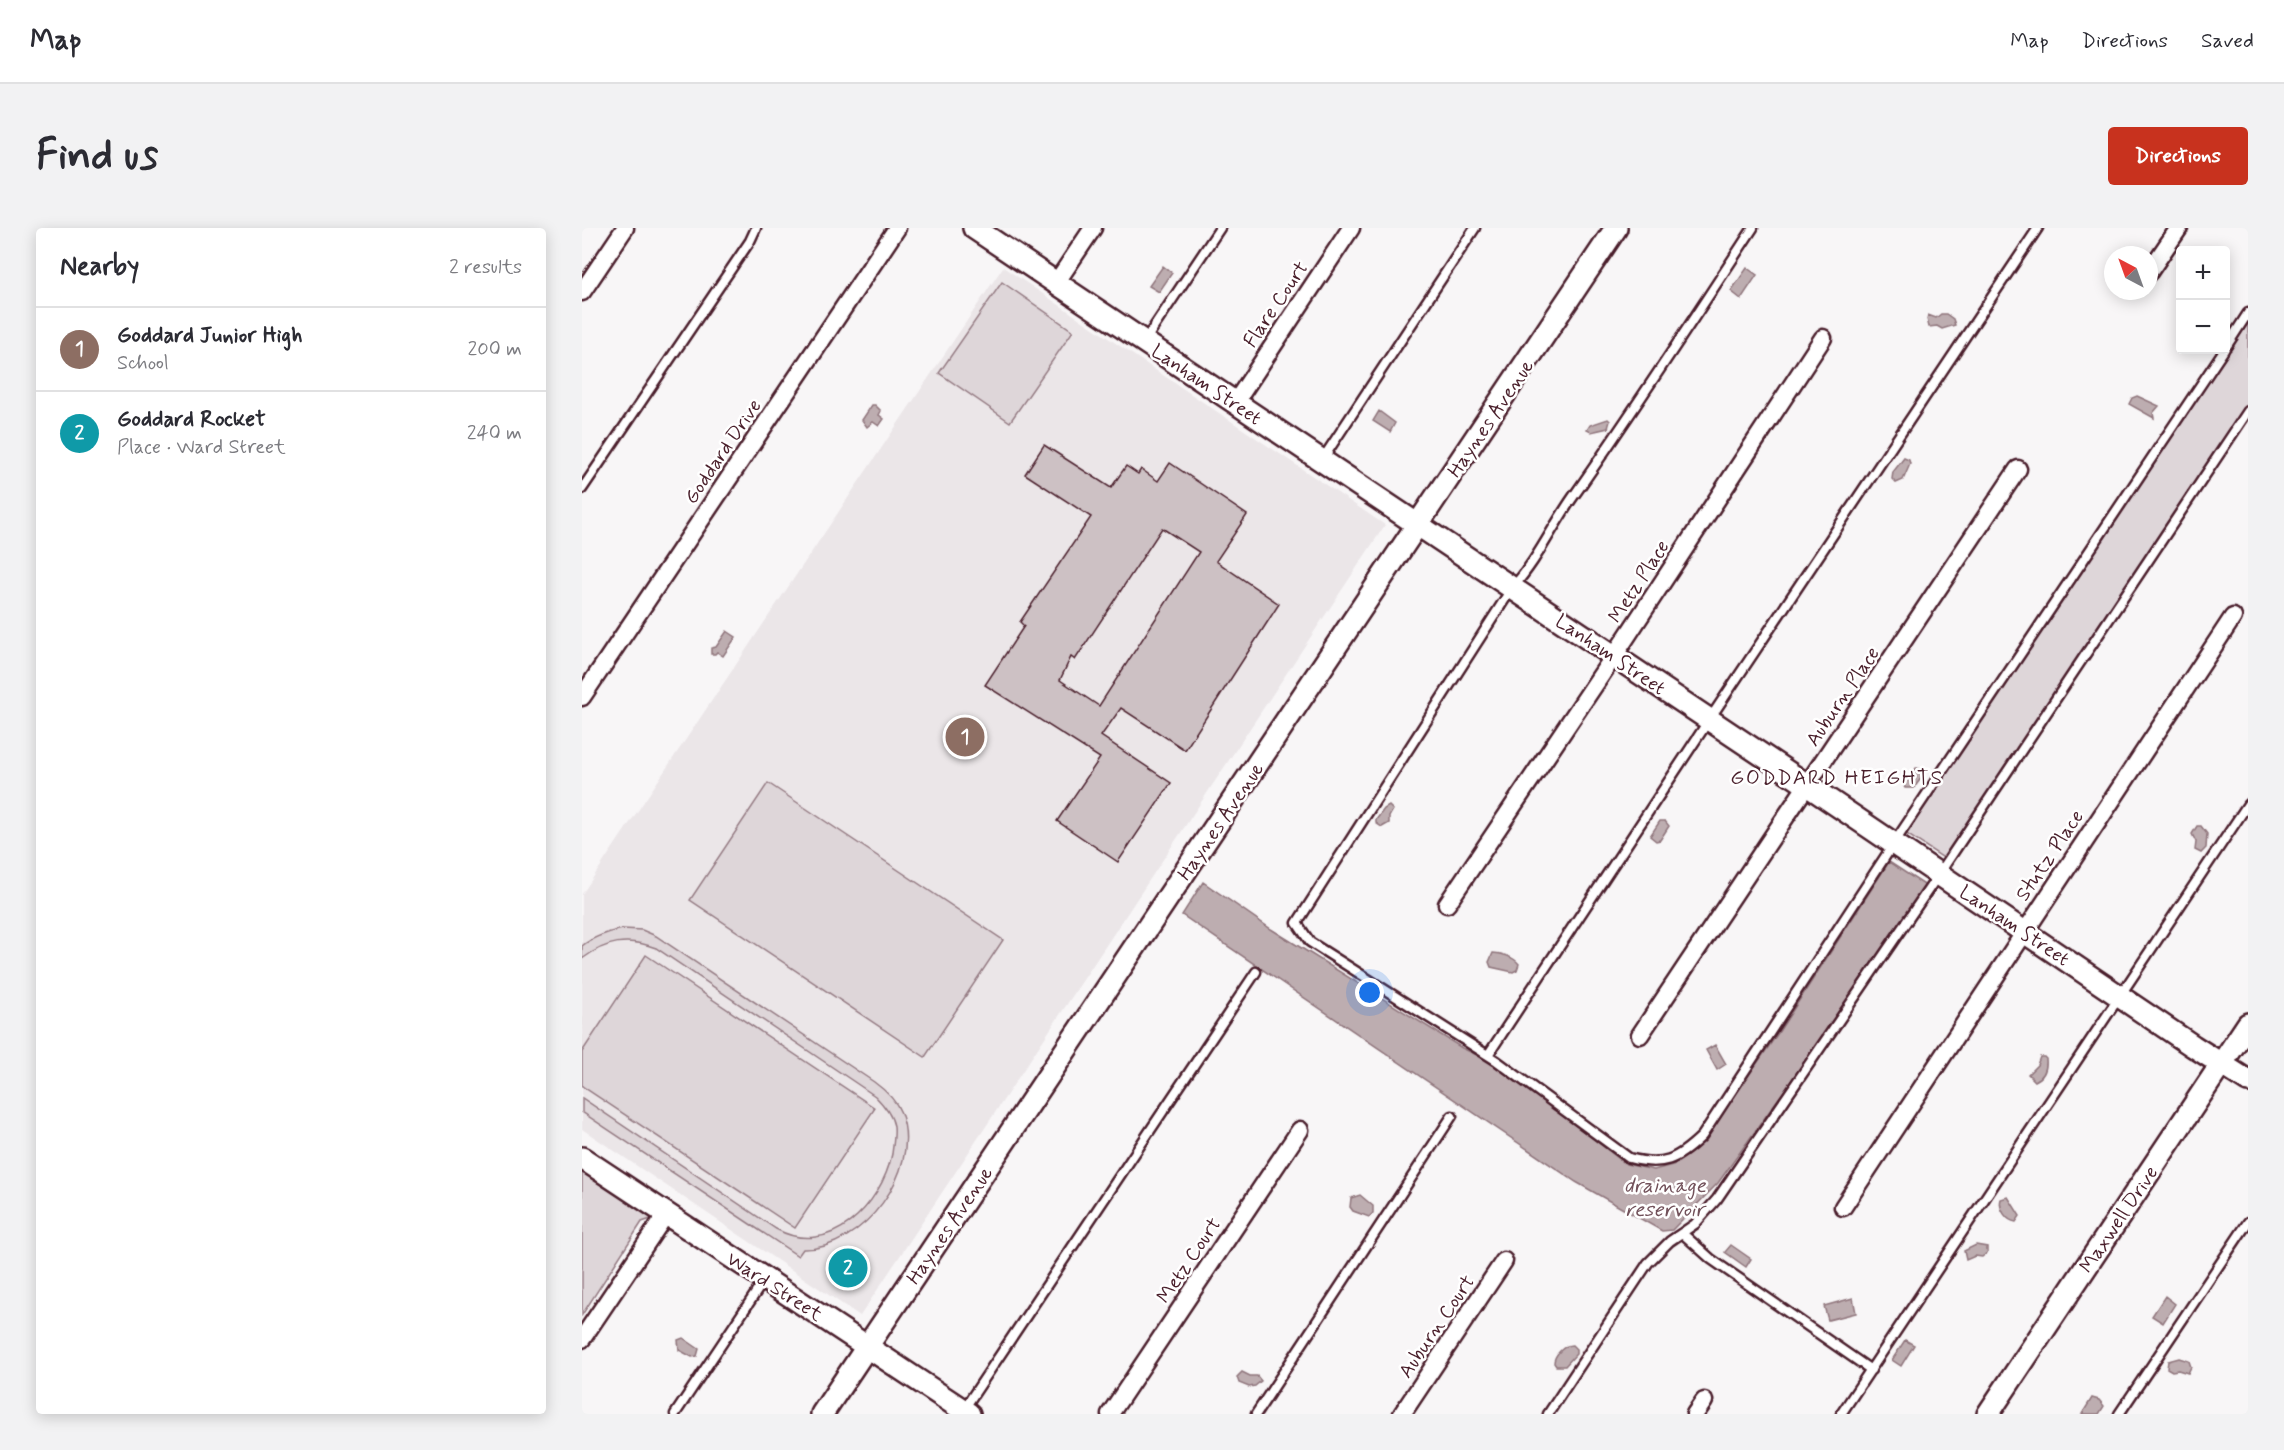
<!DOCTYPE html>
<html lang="en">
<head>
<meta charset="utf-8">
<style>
  :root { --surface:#fff; --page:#f2f2f3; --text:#2b2b33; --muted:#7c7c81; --line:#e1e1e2; --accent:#c8321e }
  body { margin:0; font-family:Mynerve,sans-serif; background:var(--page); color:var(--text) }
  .controls { position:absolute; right:18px; top:18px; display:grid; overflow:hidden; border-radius:6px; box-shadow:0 3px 15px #0003 }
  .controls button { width:54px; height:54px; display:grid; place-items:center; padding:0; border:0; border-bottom:2px solid var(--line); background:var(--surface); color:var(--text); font:30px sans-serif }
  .compass { position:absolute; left:1522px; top:18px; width:54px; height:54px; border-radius:50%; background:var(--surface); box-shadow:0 3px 15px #0003; rotate:319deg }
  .you { position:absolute; left:788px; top:765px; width:21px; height:21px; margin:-15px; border:4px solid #fff; border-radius:50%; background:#1a73e8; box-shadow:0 0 0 9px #1a73e833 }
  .badge { display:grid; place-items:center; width:39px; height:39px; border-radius:50%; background:var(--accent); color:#fff; font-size:20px; font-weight:700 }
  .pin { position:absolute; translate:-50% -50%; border:3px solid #fff; box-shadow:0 2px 6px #0006 }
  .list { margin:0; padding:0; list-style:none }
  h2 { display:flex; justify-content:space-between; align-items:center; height:78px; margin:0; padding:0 24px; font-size:26px }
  h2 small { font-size:20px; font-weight:400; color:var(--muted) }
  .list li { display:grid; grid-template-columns:39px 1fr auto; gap:18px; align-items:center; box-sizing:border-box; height:84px; padding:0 24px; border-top:2px solid var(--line) }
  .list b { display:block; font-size:22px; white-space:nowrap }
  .list p { margin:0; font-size:20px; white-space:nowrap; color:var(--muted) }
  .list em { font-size:20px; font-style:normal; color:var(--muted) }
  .map { position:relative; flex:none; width:1666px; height:1186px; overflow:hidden; border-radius:6px }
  header { display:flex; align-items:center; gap:36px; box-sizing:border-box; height:84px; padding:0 30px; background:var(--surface); border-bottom:2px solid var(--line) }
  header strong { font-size:28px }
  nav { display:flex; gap:33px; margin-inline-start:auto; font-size:21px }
  .intro { display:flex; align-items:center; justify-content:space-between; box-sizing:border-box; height:144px; padding:0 36px }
  h1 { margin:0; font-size:42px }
  .button { padding:15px 27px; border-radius:6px; background:var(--accent); color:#fff; font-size:21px; font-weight:700 }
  main { display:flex; gap:36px; padding:0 36px }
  aside { flex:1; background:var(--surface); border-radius:6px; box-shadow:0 3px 15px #0003 }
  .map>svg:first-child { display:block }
  .built { fill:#ebe6e8 }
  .green { fill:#ded6d9; stroke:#947a82; stroke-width:1.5 }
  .water { fill:#bdadb0; stroke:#8f747b; stroke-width:1.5 }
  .building { fill:#cdc1c4; stroke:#4a1f2b; stroke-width:1.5; fill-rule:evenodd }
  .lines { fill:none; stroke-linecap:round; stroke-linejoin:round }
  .service-casing { stroke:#4a1f2b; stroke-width:13 }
  .minor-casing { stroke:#4a1f2b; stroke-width:21 }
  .tertiary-casing { stroke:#4a1f2b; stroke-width:26 }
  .service { stroke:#fff; stroke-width:8 }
  .minor { stroke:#fff; stroke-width:16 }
  .tertiary { stroke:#fff; stroke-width:21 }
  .labels { text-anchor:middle; stroke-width:5; stroke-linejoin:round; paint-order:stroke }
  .street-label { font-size:20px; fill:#4a1f2b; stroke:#fff }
  .neighbourhood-label { font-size:21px; letter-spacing:1.5px; fill:#4a1f2b; stroke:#fff }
  .water-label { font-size:21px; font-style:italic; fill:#72515a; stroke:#fff }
</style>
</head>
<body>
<header>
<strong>Map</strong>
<nav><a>Map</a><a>Directions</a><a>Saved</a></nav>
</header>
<div class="intro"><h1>Find us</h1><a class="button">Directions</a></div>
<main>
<aside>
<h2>Nearby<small>2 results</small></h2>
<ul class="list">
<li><span class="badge" style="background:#8d6e63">1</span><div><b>Goddard Junior High</b><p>School</p></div><em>200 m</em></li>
<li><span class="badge" style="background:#0f9aa8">2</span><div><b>Goddard Rocket</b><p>Place · Ward Street</p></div><em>240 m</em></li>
</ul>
</aside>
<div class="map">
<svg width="1666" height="1186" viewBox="0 0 1666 1186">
  <rect width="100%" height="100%" fill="#f8f6f7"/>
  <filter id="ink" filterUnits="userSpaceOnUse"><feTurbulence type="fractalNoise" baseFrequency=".0167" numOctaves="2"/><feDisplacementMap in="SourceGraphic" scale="12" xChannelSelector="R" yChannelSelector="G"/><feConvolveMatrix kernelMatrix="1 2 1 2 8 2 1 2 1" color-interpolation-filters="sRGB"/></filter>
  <g filter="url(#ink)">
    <path class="built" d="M421 39 803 297 278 1088 0 901V666Z"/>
    <path class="green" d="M420 54 491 103 428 194 357 145Z
      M1666 85V182L1366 633 1320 603Z
      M186 555 421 712 343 829 108 672Z
      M41 701 60 702 74 708 292 854C303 862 314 872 319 885 341 943 280 1022 221 1021L216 1028 0 884V870L194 1001C248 1031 299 977 310 926 311 917 313 908 312 898 310 887 301 876 293 868L74 720C46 709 24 713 0 731V718C12 708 26 704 41 701Z
      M64 727 293 880 213 1000 0 858V824Z
      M0 931 84 986 60 994 0 1087Z"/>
    <path class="water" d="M581 38 590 45 577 64 567 58Z
      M1165 40 1175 47 1159 71 1149 63Z
      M1359 86H1364L1371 91 1373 97 1360 101 1355 98 1347 99 1345 91 1346 87 1354 90Z
      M1555 168 1577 178 1571 185 1572 190 1547 176 1550 170Z
      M290 177H293L299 183 297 187 302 191 297 198 291 194 285 199 280 192Z
      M797 183 813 195 808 204 791 193Z
      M1026 191 1028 193 1026 200 1009 204 1005 202 1008 197Z
      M1322 230 1327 232 1328 236 1321 252 1314 255 1310 251 1311 244Z
      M145 403 154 409 141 428 135 424 133 426H129V420L134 419Z
      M1334 540 1339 541 1340 549 1332 560H1323L1321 556 1322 551 1330 547Z
      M807 578 811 582 807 589V595L800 599 794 595V592L802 581Z
      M1078 593H1083L1087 598 1078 612 1074 613 1068 608Z
      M1615 598H1619L1625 606 1624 620 1619 625 1613 622 1614 614 1610 606Z
      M1307 634 1347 660 1136 955 1090 1002 1080 1003 994 954 600 687 621 654 689 701 880 820 929 843 979 886 1044 936 1072 942 1094 936 1120 915 1196 805Z
      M911 725C919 725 932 729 937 736L935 742 931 744 909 739 907 734Z
      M1133 817 1144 836 1135 842 1124 822Z
      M1458 829H1462L1464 831C1465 841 1462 849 1453 853L1446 846 1455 837Z
      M778 967 791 978V985L787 989 771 983 768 979 769 970Z
      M1426 969 1438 988 1434 994C1425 993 1416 981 1419 971Z
      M1149 1017 1169 1031 1164 1039 1143 1024Z
      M1394 1017 1405 1019V1025L1400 1029 1393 1028 1384 1032 1382 1023Z
      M1583 1068 1593 1076 1581 1095 1570 1088Z
      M1271 1070 1274 1085 1246 1092 1242 1078Z
      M101 1110 117 1121 115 1128 110 1129 97 1122 96 1112Z
      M1323 1112 1332 1117 1319 1138 1310 1132Z
      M990 1117 994 1121V1126L983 1138H974L972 1135C972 1127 982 1117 990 1117Z
      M1597 1130 1607 1133 1609 1139 1606 1145 1596 1142 1590 1143 1585 1140 1586 1133Z
      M660 1144 668 1148H675L679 1153 673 1158 667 1159 657 1155 655 1149Z
      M1510 1170 1517 1172 1522 1178 1517 1186H1500Z"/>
    <path class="building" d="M462 217 529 260 544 238 556 246 559 241 576 253 588 235 665 287 634 333 697 376 603 522 539 480 519 508 589 555 536 634 475 593 518 530 403 457 442 398 438 394 509 289 443 246ZM580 300 617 324 517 478 478 452 489 429 493 432Z"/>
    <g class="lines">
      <g class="service-casing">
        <path id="service" d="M1171 0C1112 90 1053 181 991 269 970 299 955 333 930 360L715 695 728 714 915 833 1047 930C1081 939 1095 932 1120 908L1320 603 1642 122
          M562 114 638 0
          M1644 119 1666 85
          M740 232 893 0
          M0 261 168 13 174 0
          M906 827 1127 492 1456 0
          M1100 1005 1129 1031 1289 1142
          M382 1181 674 744
          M93 1186 183 1051
          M674 1186 870 888
          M966 1186 1066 1035 1088 1013 1113 996 1135 971 1357 646 1666 183
          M1259 1186 1666 576
          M1537 1186 1666 994"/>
      </g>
      <g class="minor-casing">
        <path id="minor" d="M1567 44 1597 0
          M474 55 511 0
          M0 64 43 0
          M653 175 769 0
          M0 469 315 0
          M865 676 1032 428 1241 110
          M1058 807 1436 241
          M1261 979 1651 389
          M0 1111 84 986
          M528 1186 718 902
          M820 1186 922 1033
          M1113 1186 1122 1173"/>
      </g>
      <g class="tertiary-casing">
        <path id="tertiary" d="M392 0 1225 557 1611 818 1666 853
          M0 930 387 1186
          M240 1186 1034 0
          M1406 1186 1666 796"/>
      </g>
      <use href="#service" class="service"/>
      <use href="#minor" class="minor"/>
      <use href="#tertiary" class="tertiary"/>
    </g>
  </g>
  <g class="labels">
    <g class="street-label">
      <text transform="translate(693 76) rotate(-56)" y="7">Flare Court</text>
      <text transform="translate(625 156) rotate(34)" y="7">Lanham Street</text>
      <text transform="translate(908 190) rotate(-56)" y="7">Haynes Avenue</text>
      <text transform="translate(140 223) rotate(-56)" y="7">Goddard Drive</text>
      <text transform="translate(1056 353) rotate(-57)" y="7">Metz Place</text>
      <text transform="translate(1029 426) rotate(34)" y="7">Lanham Street</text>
      <text transform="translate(1260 468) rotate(-56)" y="7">Auburn Place</text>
      <text transform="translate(638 593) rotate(-56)" y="7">Haynes Avenue</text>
      <text transform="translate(1467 627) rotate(-56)" y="7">Stutz Place</text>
      <text transform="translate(1433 697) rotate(34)" y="7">Lanham Street</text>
      <text transform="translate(1536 991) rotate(-56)" y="7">Maxwell Drive</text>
      <text transform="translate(367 997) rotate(-56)" y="7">Haynes Avenue</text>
      <text transform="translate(606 1032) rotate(-56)" y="7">Metz Court</text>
      <text transform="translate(193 1058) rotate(33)" y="7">Ward Street</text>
      <text transform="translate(854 1098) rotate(-56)" y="7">Auburn Court</text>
    </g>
    <g class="neighbourhood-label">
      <text x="1255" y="556">GODDARD HEIGHTS</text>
    </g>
    <g class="water-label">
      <text x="1083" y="964">drainage<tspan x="1083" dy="24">reservoir</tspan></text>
    </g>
  </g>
</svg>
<div class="controls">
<button>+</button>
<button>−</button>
</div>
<svg class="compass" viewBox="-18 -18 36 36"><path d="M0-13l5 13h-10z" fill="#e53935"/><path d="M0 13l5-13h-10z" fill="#7c7c81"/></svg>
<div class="you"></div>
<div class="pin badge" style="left:383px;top:509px;background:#8d6e63">1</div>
<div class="pin badge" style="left:266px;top:1040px;background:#0f9aa8">2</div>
</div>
</main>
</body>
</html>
